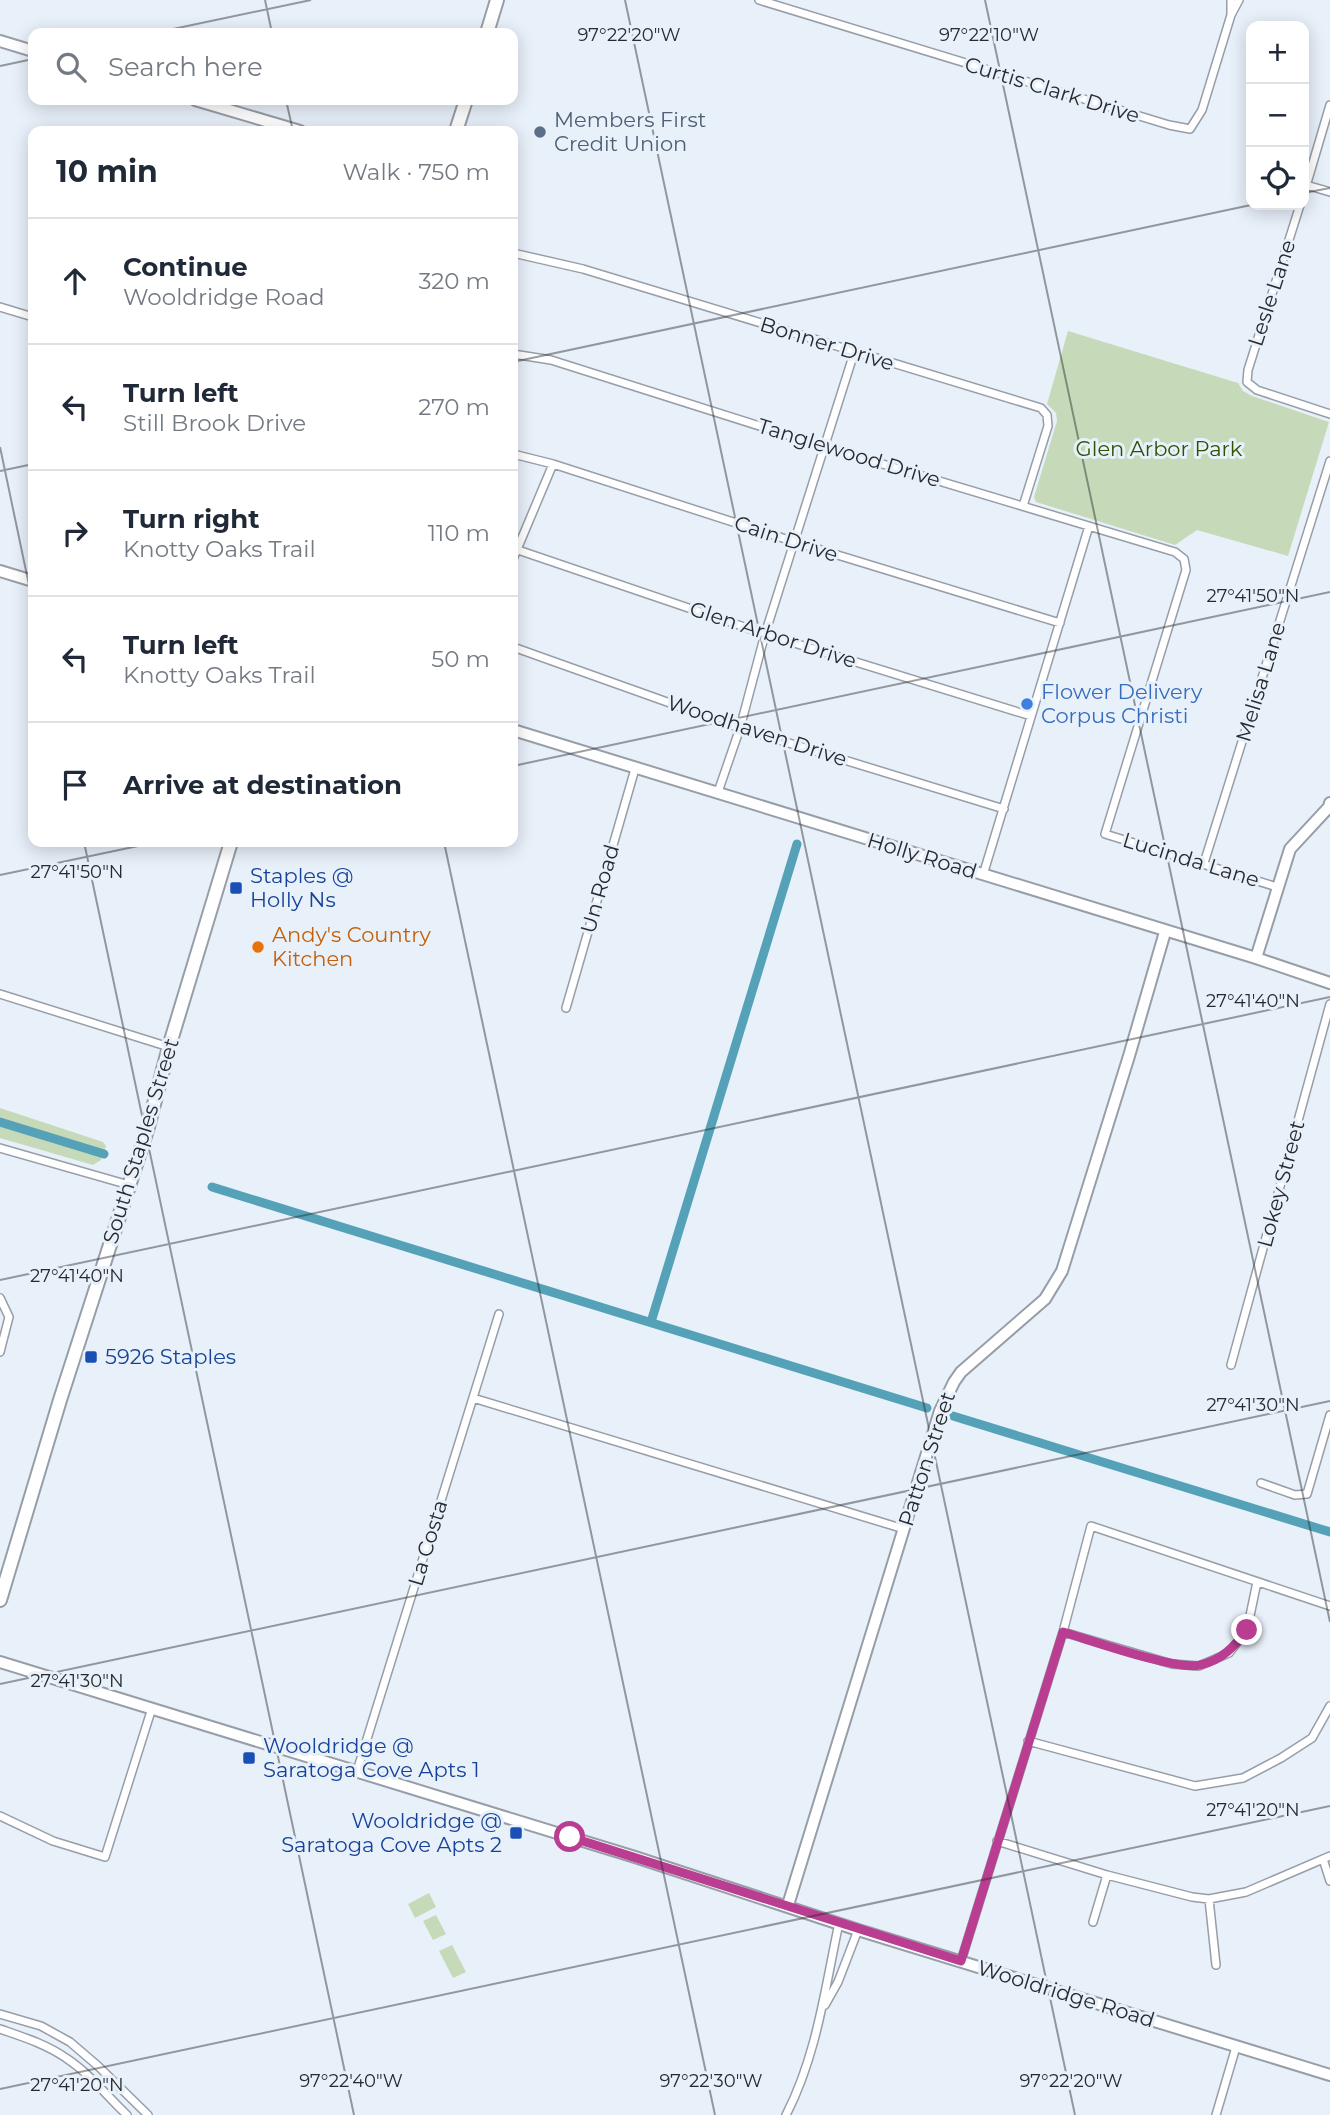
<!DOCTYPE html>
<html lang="en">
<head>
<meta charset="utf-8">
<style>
  :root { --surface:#fff; --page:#f2f2f3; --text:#1f2937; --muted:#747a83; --line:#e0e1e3 }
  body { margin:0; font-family:Montserrat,sans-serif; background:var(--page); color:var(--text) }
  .controls { position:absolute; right:21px; top:21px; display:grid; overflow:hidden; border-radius:14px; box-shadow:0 4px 18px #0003 }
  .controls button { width:63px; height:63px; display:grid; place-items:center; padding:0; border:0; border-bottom:2px solid var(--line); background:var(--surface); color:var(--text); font:35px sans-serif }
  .stop { position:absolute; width:21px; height:21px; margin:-16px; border:5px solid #b93e91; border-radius:50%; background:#fff }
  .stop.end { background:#b93e91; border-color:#fff; box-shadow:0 2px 7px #0008 }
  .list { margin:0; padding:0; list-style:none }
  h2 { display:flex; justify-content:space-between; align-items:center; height:91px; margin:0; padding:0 28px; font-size:30px }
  h2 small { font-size:23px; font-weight:400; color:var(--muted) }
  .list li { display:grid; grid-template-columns:46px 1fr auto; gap:21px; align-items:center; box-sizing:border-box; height:126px; padding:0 28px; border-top:2px solid var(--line) }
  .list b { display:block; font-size:26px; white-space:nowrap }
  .list p { margin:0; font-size:23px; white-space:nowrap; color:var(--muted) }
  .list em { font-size:23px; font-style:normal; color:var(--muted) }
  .icon { flex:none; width:38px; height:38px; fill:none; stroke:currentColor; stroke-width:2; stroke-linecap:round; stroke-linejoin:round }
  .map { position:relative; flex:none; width:1330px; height:2115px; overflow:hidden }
  .search { position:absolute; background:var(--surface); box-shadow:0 4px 18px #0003; left:28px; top:28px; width:490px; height:77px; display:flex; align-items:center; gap:18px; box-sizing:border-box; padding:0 24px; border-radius:14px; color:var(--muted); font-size:26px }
  .panel { position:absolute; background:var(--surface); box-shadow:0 4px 18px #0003; left:28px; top:126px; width:490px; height:721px; border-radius:14px }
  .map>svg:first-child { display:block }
  .green { fill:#c6dab9 }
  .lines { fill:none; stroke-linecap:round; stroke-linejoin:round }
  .canal { stroke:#55a2b8; stroke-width:9 }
  .street-casing { stroke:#979ea8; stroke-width:10 }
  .secondary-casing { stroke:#979ea8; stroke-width:14 }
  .primary-casing { stroke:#979ea8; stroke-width:16 }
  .street { stroke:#fff; stroke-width:7 }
  .secondary { stroke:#fff; stroke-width:10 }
  .primary { stroke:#fff; stroke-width:12 }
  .route { stroke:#b93e91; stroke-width:9 }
  .ticks { fill:none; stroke:#272a2e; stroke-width:2; stroke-opacity:0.45 }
  .service-dot { fill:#5c6f8a; stroke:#e8f0fa; stroke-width:2.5 }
  .shop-dot { fill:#3f7fe0; stroke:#e8f0fa; stroke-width:2.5 }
  .transit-dot { fill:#1a4fb4; stroke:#e8f0fa; stroke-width:2.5 }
  .food-dot { fill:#e8710a; stroke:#e8f0fa; stroke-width:2.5 }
  .labels { text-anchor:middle; stroke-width:6; stroke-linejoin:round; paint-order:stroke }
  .street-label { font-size:21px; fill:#272a2e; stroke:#e8f0fa }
  .service-label { font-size:21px; fill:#4e5e75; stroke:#e8f0fa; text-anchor:start }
  .park-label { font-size:21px; fill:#2d5301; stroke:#e8f0fa }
  .shop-label { font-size:21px; fill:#366cbe; stroke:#e8f0fa; text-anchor:start }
  .transit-label { font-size:21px; fill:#164399; stroke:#e8f0fa; text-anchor:start }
  .food-label { font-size:21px; fill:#c56008; stroke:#e8f0fa; text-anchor:start }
  .ticks-label { font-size:18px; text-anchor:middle; fill:#272a2e; stroke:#e8f0fa; stroke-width:6; stroke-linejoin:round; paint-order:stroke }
</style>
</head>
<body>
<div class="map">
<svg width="1330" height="2115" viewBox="0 0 1330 2115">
  <rect width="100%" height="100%" fill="#e8f0fa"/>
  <path class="green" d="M1068 331 1238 383 1243 391 1252 396 1329 422 1288 556 1197 530 1175 545 1036 502 1034 497 1057 421 1056 413 1047 404Z
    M0 1108 103 1142 106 1146 101 1160 93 1165 0 1138Z
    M429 1893 436 1907 415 1918 408 1904Z
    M436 1915 446 1934 433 1940 423 1921Z
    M452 1945 466 1972 453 1978 439 1951Z"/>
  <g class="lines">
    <path class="canal" d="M0 1122 104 1154
      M212 1187 927 1408
      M651 1322 797 844
      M953 1416 1330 1532"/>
    <g class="street-casing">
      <path id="street" d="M759 0 1169 125 1190 129 1202 110 1231 15 1239 0
        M1231 14V0
        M1306 185 1330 192
        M1304 193 1330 105
        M1300 205 1248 370 1247 382 1257 390 1330 414
        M513 253 583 269 1041 408 1047 415 1048 426 1023 506
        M0 307 33 317
        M513 354 551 360 826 447 1175 552 1184 559 1186 570 1105 834 1277 887
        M513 454 553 464 795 542 1060 623
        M515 549 765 634 1031 716
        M513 559 553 464
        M513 647 740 728 1004 809
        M718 792 740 728 765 634 854 353
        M1204 863 1330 461
        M983 875 1089 526
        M0 994 169 1047
        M566 1008 635 769
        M0 1148 129 1185
        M0 1298 9 1317 0 1352
        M1231 1365 1330 1004
        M473 1398 904 1529
        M1261 1483 1295 1495 1307 1494 1330 1415
        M1063 1632 1172 1664 1199 1666 1229 1653 1247 1630 1257 1582
        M1028 1741 1195 1786 1243 1778 1281 1758 1312 1738 1330 1706
        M357 1771 499 1314
        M0 1816 53 1841 105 1857 152 1708
        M997 1841 1107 1875 1192 1897 1209 1899 1246 1892 1330 1856
        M1323 1859 1330 1881
        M1209 1899 1216 1965
        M1093 1922 1107 1875
        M961 1961 1063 1632 1091 1526 1330 1606
        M825 2005 838 1982 858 1930
        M0 2014 41 2026 70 2042 98 2066 148 2115
        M0 2029C23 2037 46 2044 66 2058 89 2073 107 2096 127 2115
        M786 2115C817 2055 825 1988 839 1923
        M1216 2115 1236 2047"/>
    </g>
    <g class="secondary-casing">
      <path id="secondary" d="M0 41 33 51
        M195 100 300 131
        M0 571 33 581
        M513 730 1256 958 1330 983
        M1256 958 1290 849 1329 807 1330 803
        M0 1662 635 1857 858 1930 1330 2075
        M788 1905 940 1411 954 1382 961 1372 1045 1299 1062 1271 1129 1056 1165 932"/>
    </g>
    <g class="primary-casing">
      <path id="primary" d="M487 33 497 0
        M456 131 466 100
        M0 1600 60 1400 148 1127 169 1047 231 842"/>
    </g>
    <use href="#street" class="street"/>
    <use href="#secondary" class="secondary"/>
    <use href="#primary" class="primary"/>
  </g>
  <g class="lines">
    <path class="route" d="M570 1837 961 1961 1063 1632C1090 1640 1177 1671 1200 1665 1222 1660 1234 1647 1247 1630"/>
  </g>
  <path class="ticks" d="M265 0 272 33M625 0 1075 2115M985 0 1330 1622M154 33 311 0M0 66 33 59M286 100 293 131M1304 193 1330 188M513 362 1251 205M0 447 33 604M0 471 33 464M513 766 1330 592M84 842 354 2115M444 842 715 2115M0 875 157 842M0 1280 1330 997M0 1684 1330 1401M0 2089 1330 1806"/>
  <circle class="service-dot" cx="540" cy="132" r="7"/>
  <circle class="shop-dot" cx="1027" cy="704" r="7"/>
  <g class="transit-dot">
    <rect x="229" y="881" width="14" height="14" rx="3.5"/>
    <rect x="84" y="1350" width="14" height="14" rx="3.5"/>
    <rect x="242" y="1751" width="14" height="14" rx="3.5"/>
    <rect x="509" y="1826" width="14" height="14" rx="3.5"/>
  </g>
  <circle class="food-dot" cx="258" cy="947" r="7"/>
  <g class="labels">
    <g class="street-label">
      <text transform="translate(1052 90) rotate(17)" y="7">Curtis Clark Drive</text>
      <text transform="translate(1272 293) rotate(-72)" y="7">Lesle Lane</text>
      <text transform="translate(827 344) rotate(17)" y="7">Bonner Drive</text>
      <text transform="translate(849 453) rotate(17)" y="7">Tanglewood Drive</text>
      <text transform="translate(786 539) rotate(18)" y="7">Cain Drive</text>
      <text transform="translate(773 635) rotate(18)" y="7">Glen Arbor Drive</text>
      <text transform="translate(1261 682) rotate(-73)" y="7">Melisa Lane</text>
      <text transform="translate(757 731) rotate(18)" y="7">Woodhaven Drive</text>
      <text transform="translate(922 856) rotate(17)" y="7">Holly Road</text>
      <text transform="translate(1191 860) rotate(17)" y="7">Lucinda Lane</text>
      <text transform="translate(600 889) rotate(-74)" y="7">Un Road</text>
      <text transform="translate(141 1141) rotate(-73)" y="7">South Staples Street</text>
      <text transform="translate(1281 1184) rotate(-75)" y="7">Lokey Street</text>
      <text transform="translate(927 1459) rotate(-72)" y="7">Patton Street</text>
      <text transform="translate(428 1543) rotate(-73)" y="7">La Costa</text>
      <text transform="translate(1066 1994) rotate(17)" y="7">Wooldridge Road</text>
    </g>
    <g class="service-label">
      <text x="554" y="127">Members First<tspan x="554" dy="24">Credit Union</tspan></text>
    </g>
    <g class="park-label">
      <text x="1159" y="456">Glen Arbor Park</text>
    </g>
    <g class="shop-label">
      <text x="1041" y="699">Flower Delivery<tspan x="1041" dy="24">Corpus Christi</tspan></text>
    </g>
    <g class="transit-label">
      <text x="250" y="883">Staples @<tspan x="250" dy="24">Holly Ns</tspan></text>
      <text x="105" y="1364">5926 Staples</text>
      <text x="263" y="1753">Wooldridge @<tspan x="263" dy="24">Saratoga Cove Apts 1</tspan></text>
      <text x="502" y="1828" text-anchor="end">Wooldridge @<tspan x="502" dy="24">Saratoga Cove Apts 2</tspan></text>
    </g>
    <g class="food-label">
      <text x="272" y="942">Andy's Country<tspan x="272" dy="24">Kitchen</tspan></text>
    </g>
  </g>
  <g class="ticks-label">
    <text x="629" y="41">97°22'20"W</text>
    <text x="989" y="41">97°22'10"W</text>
    <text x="1253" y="602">27°41'50"N</text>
    <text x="77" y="878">27°41'50"N</text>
    <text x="1253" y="1007">27°41'40"N</text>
    <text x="77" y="1282">27°41'40"N</text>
    <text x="1253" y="1411">27°41'30"N</text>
    <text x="77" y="1687">27°41'30"N</text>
    <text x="1253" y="1816">27°41'20"N</text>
    <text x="351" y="2087">97°22'40"W</text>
    <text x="711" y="2087">97°22'30"W</text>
    <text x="1071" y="2087">97°22'20"W</text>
    <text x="77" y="2091">27°41'20"N</text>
  </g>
</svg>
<div class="controls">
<button>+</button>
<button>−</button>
<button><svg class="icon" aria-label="locate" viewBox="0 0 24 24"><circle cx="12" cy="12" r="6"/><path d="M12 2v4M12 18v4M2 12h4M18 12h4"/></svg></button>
</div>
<div class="stop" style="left:570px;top:1837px"></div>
<div class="stop end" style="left:1247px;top:1630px"></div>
<div class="search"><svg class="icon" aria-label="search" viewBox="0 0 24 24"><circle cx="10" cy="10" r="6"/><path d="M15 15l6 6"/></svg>Search here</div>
<section class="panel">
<h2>10 min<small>Walk · 750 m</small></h2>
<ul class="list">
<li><svg class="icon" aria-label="ahead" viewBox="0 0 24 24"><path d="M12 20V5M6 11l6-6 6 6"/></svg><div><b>Continue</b><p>Wooldridge Road</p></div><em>320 m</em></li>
<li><svg class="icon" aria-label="left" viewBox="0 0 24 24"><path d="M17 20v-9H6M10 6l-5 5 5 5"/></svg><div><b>Turn left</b><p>Still Brook Drive</p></div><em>270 m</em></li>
<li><svg class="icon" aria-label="right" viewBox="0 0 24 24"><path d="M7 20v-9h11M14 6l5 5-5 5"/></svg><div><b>Turn right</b><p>Knotty Oaks Trail</p></div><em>110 m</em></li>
<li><svg class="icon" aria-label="left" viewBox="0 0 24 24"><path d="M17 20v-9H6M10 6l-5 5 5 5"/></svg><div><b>Turn left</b><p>Knotty Oaks Trail</p></div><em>50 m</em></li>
<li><svg class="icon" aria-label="arrive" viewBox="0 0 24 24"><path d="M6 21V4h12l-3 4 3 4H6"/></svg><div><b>Arrive at destination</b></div></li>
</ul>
</section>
</div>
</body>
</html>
